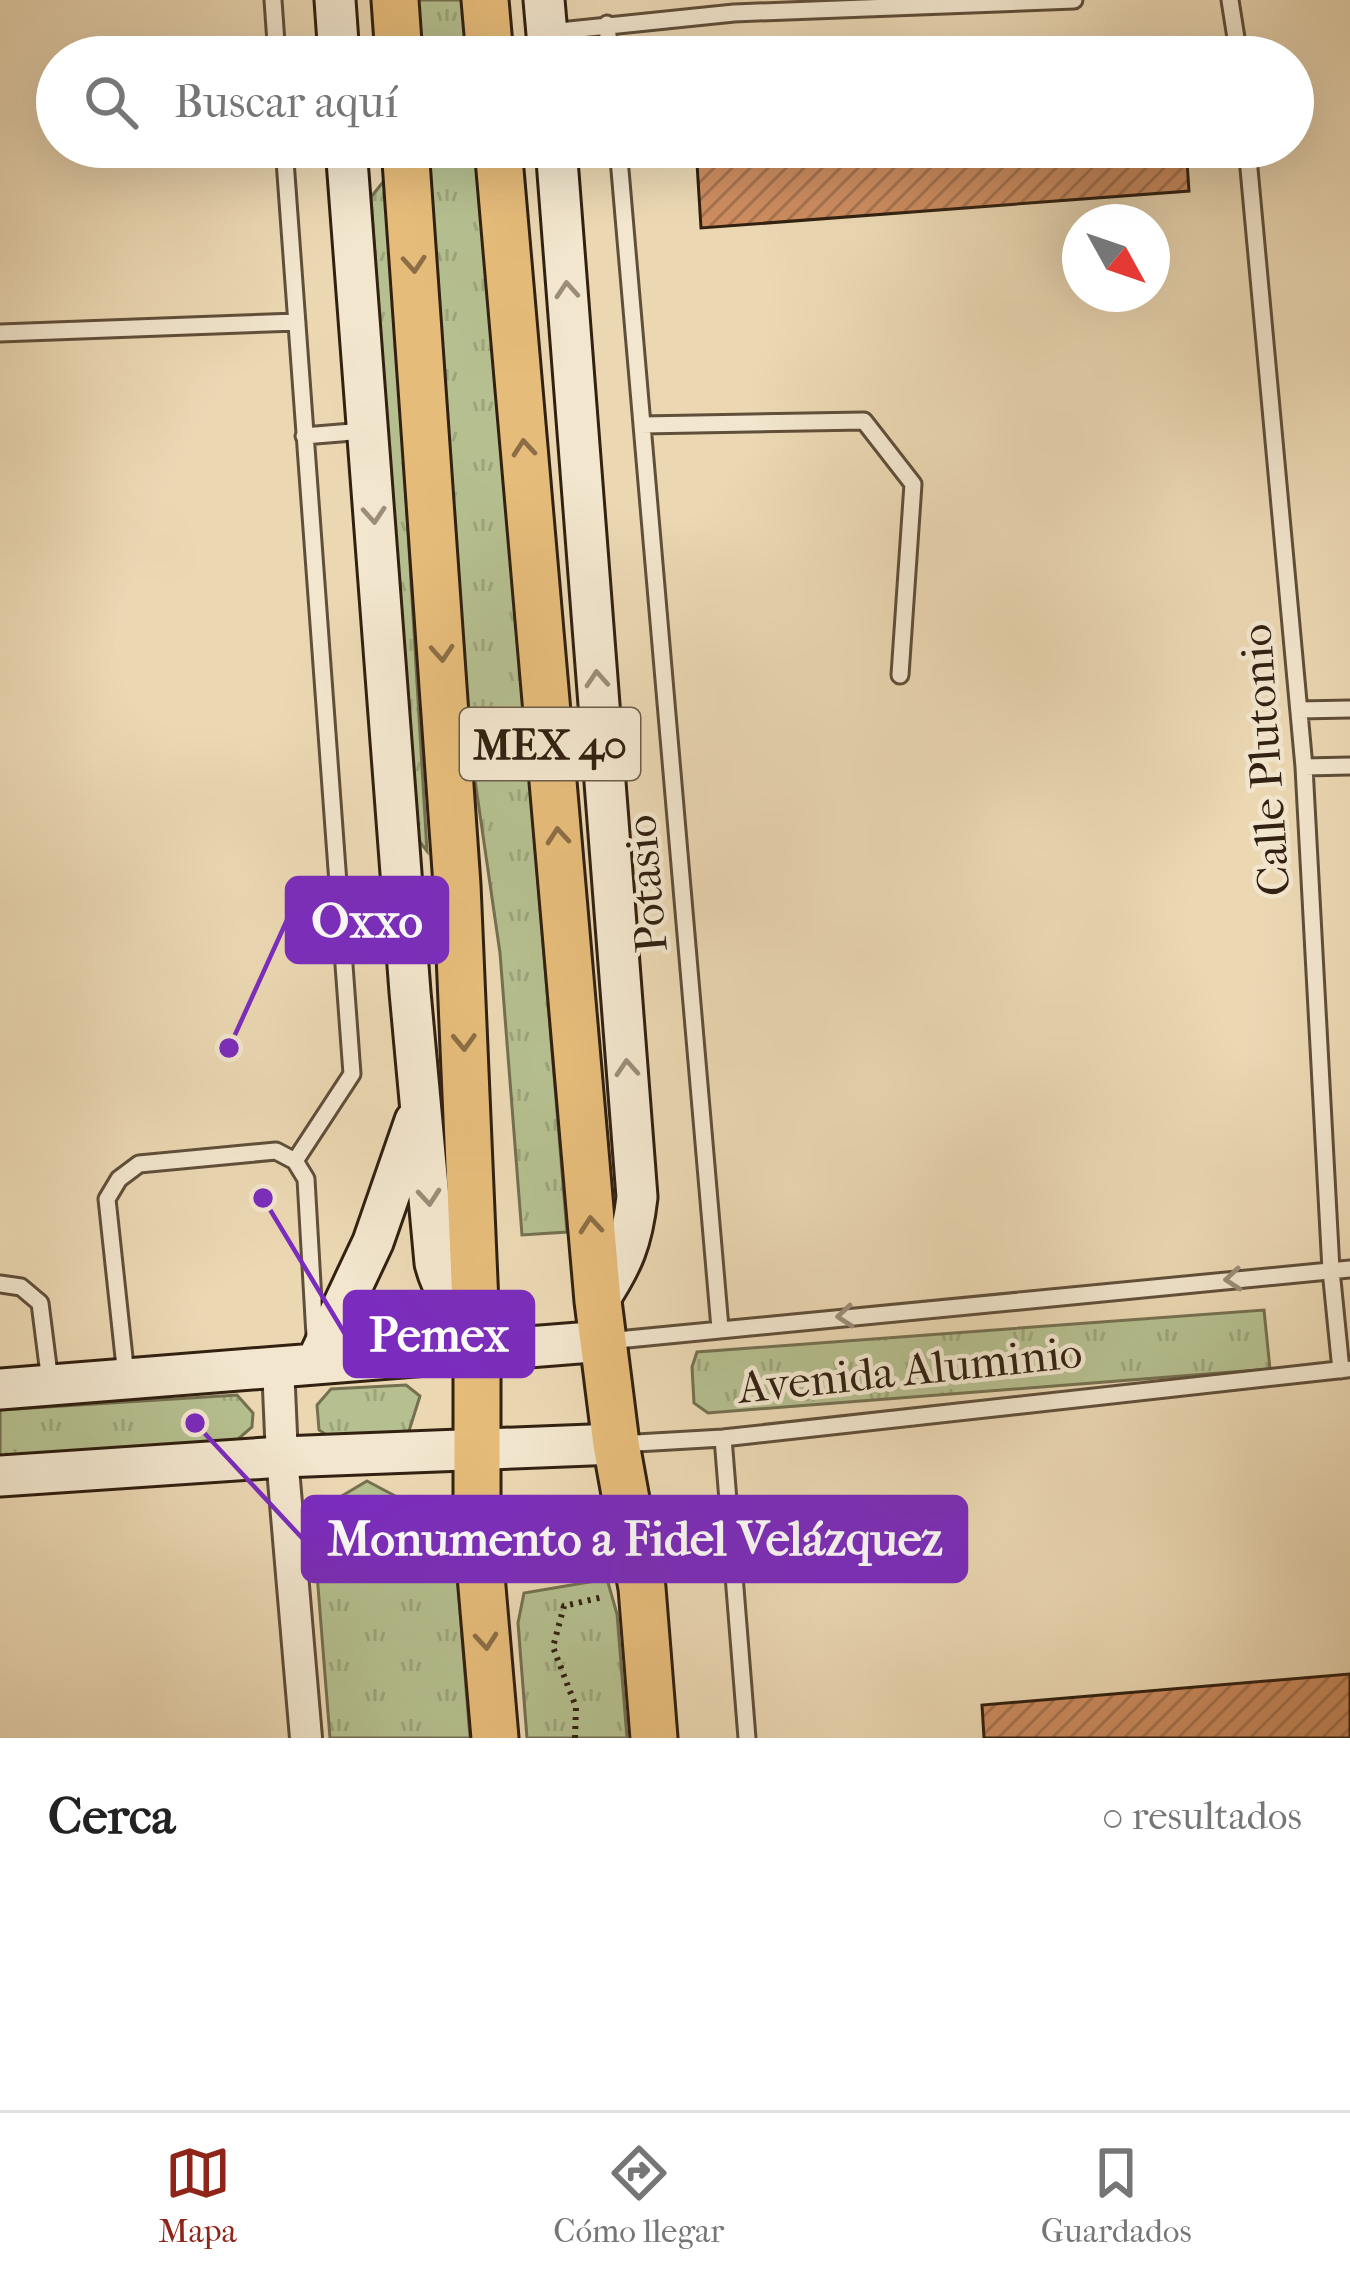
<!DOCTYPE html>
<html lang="es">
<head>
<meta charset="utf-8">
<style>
  :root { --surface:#fff; --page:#f2f2f2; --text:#222; --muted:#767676; --line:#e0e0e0; --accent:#8f2418 }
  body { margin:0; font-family:"IM FELL French Canon",serif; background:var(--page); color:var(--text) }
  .compass { position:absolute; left:1062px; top:204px; width:108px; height:108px; border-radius:50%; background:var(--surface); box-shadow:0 12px 48px #0002; rotate:130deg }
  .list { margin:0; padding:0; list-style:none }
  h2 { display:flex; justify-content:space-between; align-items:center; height:156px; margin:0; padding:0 48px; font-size:51px }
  h2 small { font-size:39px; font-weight:400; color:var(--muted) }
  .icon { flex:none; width:66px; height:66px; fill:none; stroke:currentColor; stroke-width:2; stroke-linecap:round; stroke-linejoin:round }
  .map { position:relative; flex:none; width:1350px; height:1738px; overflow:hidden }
  .search { position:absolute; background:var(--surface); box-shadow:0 12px 48px #0002; left:36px; right:36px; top:36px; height:132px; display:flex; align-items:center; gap:30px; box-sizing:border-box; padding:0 42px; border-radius:66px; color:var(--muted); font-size:45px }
  .sheet { height:372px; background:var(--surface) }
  nav { display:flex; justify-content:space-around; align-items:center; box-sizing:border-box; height:168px; border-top:3px solid var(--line); background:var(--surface); font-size:33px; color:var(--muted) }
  nav a { display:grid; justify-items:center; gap:6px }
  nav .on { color:var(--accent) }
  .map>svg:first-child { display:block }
  .grass { fill:url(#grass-tufts); stroke:#747050; stroke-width:3 }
  .building { fill:url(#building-hatch); stroke:#322111; stroke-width:3 }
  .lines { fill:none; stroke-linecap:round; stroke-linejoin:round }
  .lane-casing { stroke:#604f3a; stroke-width:21 }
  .street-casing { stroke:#604f3a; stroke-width:36 }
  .secondary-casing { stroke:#322111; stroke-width:45 }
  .primary-casing { stroke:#322111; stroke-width:51 }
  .path { stroke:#322111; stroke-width:6; stroke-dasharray:3 6; stroke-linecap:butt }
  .lane { stroke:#f2e6ce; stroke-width:15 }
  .street { stroke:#f2e6ce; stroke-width:30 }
  .secondary { stroke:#f2e6ce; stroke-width:39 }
  .primary { stroke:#e6bc7a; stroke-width:45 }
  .oneway { stroke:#8c6e46 }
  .oneway2 { stroke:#9c8d79 }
  .labels { text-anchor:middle; stroke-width:9; stroke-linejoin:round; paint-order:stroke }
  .shield { fill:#f2e6ce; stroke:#6c5c4a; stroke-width:3 }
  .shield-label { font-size:42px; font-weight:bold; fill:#322111 }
  .street-label { font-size:45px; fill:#322111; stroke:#f2e6ce }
  .leader { fill:none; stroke:#7b2cbf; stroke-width:4.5 }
  .callout-dot { fill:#7b2cbf; stroke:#f2e6ce; stroke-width:4.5 }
  .callout { fill:#7b2cbf; stroke:#7b2cbf; stroke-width:4.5 }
  .callout-label { font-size:48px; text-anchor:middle; font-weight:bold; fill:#fff }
</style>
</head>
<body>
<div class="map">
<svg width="1350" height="1738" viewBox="0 0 1350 1738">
  <defs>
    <pattern id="grass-tufts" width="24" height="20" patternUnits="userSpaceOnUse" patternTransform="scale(3)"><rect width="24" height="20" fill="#b5bf8f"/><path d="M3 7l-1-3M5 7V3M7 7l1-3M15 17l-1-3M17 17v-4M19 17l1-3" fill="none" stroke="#9ca47a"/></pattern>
    <pattern id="building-hatch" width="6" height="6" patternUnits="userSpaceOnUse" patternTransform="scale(3)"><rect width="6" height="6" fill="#cd8d60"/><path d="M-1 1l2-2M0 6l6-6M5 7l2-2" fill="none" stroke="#a7734e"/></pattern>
  </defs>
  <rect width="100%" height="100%" fill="#ebd8b3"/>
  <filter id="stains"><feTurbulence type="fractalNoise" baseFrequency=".00167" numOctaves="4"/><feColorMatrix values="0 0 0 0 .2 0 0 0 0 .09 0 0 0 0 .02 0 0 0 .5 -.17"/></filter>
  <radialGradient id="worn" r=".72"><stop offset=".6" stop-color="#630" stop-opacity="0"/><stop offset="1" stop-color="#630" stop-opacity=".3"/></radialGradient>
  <path class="grass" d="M412 0H465L470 57H416Z
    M423 147H477L567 1232 522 1235 500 953 466 718Z
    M387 177 427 851 412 832 371 197Z
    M1264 1310 1270 1369 708 1413 694 1403 692 1367 697 1352Z
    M406 1385 420 1396 409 1431 337 1442 319 1430 317 1405 331 1389Z
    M237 1395 253 1413 252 1427 229 1447 0 1462V1410Z
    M367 1481 414 1506 455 1547 470 1738H330L314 1536 325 1506Z
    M607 1579 617 1614 627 1738H527L518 1623 524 1593Z"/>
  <path class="building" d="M696 147H1186L1189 191 701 228Z
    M1350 1674V1738H984L982 1705Z"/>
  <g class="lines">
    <g class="lane-casing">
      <path id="lane" d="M273 0 277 57
        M1230 0 1239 57
        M607 24 610 57
        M550 32 734 13 1074 0
        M284 147 352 1074 295 1161
        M618 147 720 1328
        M1247 147 1304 767 1331 1270 1341 1370
        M0 333 297 322
        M642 425 864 421 913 484 900 675
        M304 436 364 431
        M1299 710 1350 709
        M1304 767 1350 766
        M0 1284 21 1287 40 1303 50 1382
        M607 1341 1350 1269
        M126 1376 107 1199 119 1179 139 1164 276 1151 295 1161 306 1179 315 1336
        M723 1438 747 1738
        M619 1444 723 1438 1347 1369"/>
    </g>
    <g class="street-casing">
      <path id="street" d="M278 1366 282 1457 306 1738"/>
    </g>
    <g class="secondary-casing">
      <path id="secondary" d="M335 0 339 57
        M544 0 549 57
        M346 147 410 992 435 1263C442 1291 454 1304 476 1322
        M556 147 637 1197C632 1242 623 1263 598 1301
        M316 1363 373 1242 415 1121
        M0 1389 604 1341
        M0 1476 282 1457 616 1444"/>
    </g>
    <g class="primary-casing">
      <path id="primary" d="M395 0 399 57
        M485 0 490 57
        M405 147 457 885 477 1351V1529L495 1738
        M498 147 598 1301 616 1444 642 1588 654 1738"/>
    </g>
    <path class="path" d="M575 1738 576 1707 553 1647 564 1606 603 1597"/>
    <use href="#lane" class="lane"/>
    <use href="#street" class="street"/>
    <use href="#secondary" class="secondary"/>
    <use href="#primary" class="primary"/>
  </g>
  <defs><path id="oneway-chevron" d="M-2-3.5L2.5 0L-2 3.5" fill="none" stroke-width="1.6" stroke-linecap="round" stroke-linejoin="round" transform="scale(3)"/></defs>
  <g class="oneway">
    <use href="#oneway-chevron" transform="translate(414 264) rotate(86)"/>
    <use href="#oneway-chevron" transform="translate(524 448) rotate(-95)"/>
    <use href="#oneway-chevron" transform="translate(442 653) rotate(86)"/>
    <use href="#oneway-chevron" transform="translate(558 836) rotate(-95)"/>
    <use href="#oneway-chevron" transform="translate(464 1042) rotate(88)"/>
    <use href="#oneway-chevron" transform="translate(591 1225) rotate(-95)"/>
    <use href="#oneway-chevron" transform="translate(486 1641) rotate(85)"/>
  </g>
  <g class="oneway2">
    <use href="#oneway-chevron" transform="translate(567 290) rotate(-94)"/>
    <use href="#oneway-chevron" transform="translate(374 515) rotate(86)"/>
    <use href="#oneway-chevron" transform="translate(597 679) rotate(-94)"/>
    <use href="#oneway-chevron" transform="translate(627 1068) rotate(-94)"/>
    <use href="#oneway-chevron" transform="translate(429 1197) rotate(85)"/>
    <use href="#oneway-chevron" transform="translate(1233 1279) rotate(175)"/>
    <use href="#oneway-chevron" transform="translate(845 1316) rotate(175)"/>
  </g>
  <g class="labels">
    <rect class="shield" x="460" y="708" width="180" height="72" rx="9"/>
    <g class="shield-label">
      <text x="550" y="759">MEX 40</text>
    </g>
    <g class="street-label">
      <text transform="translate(1264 760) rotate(-94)" y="16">Calle Plutonio</text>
      <text transform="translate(645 884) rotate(-95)" y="16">Potasio</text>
      <text transform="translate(910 1369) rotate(-6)" y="16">Avenida Aluminio</text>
    </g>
  </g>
  <path class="leader" d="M229 1048L287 920M263 1198L345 1334M195 1423L303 1539"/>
  <g class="callout-dot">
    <circle cx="229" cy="1048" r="12"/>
    <circle cx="263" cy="1198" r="12"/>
    <circle cx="195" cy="1423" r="12"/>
  </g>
  <g class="callout">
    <rect x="287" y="878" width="160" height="84" rx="12"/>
    <rect x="345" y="1292" width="188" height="84" rx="12"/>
    <rect x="303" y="1497" width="663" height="84" rx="12"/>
  </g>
  <g class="callout-label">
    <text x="367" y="937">Oxxo</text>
    <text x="439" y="1351">Pemex</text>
    <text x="635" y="1555">Monumento a Fidel Velázquez</text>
  </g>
  <rect width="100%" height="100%" filter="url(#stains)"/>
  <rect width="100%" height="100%" fill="url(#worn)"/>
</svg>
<svg class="compass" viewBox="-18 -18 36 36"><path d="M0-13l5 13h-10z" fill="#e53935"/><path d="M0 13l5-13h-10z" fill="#767676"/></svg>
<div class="search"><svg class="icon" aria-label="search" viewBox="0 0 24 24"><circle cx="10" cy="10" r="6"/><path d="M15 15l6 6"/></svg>Buscar aquí</div>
</div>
<section class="sheet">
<h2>Cerca<small>0 resultados</small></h2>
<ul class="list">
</ul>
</section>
<nav>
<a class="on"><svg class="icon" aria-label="map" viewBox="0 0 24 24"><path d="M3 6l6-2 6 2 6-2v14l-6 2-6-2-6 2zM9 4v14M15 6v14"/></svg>Mapa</a>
<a><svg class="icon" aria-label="directions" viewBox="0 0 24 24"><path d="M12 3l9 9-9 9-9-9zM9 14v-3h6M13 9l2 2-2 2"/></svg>Cómo llegar</a>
<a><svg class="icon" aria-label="saved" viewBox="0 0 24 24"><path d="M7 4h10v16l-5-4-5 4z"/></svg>Guardados</a>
</nav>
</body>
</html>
